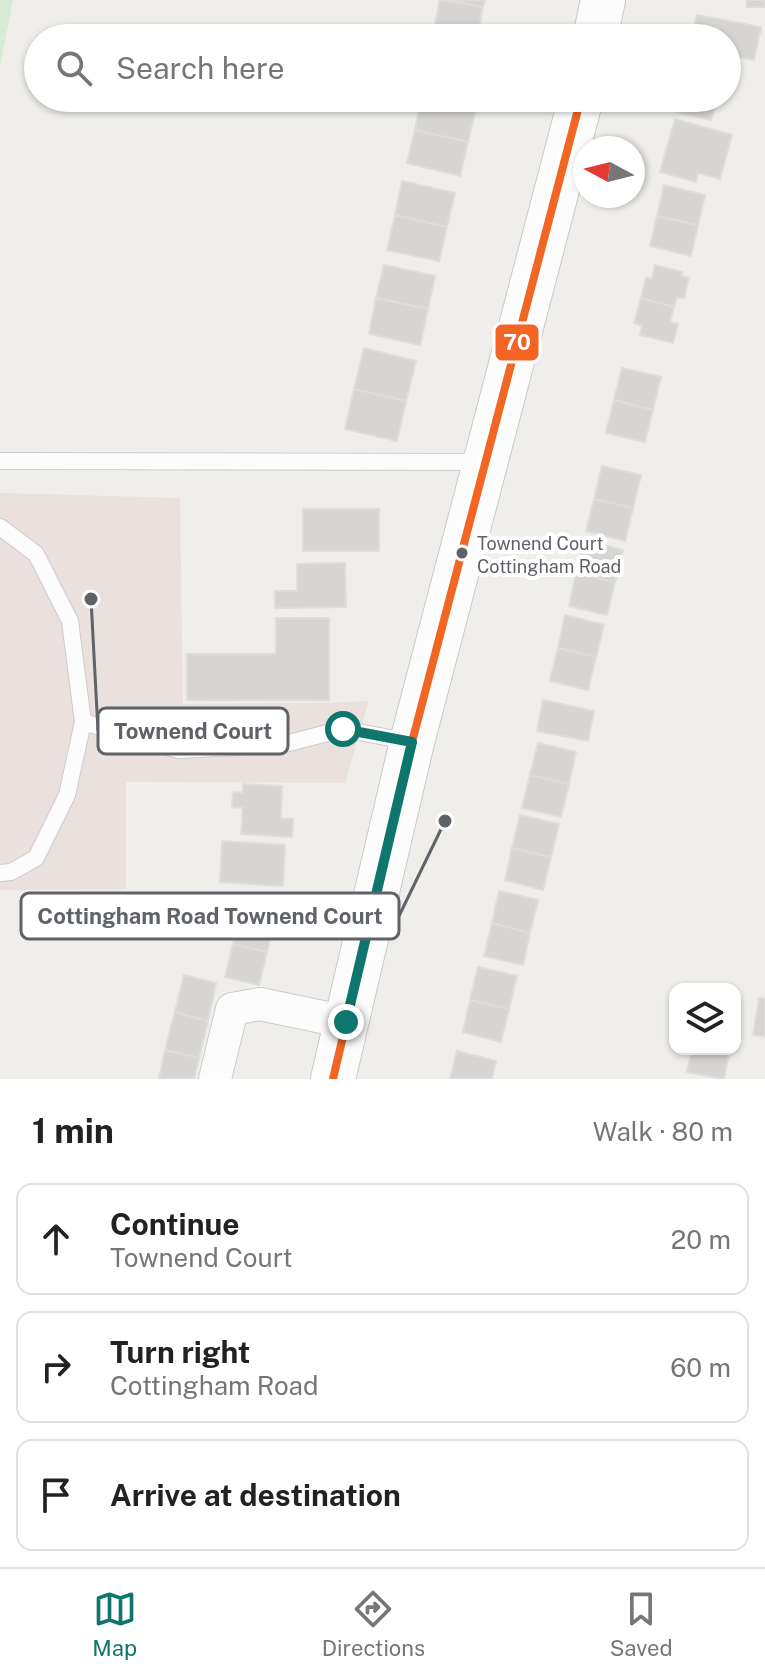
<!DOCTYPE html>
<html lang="en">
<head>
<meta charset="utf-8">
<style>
  :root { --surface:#fff; --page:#f6f6f6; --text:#222; --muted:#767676; --line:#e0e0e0; --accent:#0f766e }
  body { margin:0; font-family:"Public Sans",sans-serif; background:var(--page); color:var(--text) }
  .controls { position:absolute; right:24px; bottom:24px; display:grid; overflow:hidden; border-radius:16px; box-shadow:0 2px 6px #0004 }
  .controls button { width:72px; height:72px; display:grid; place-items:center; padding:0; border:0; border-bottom:2px solid var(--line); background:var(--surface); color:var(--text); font:40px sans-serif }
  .compass { position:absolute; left:573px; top:136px; width:72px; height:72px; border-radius:50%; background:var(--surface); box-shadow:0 2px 6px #0004; rotate:277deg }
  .stop { position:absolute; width:24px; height:24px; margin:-18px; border:6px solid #0f766e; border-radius:50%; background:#fff }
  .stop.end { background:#0f766e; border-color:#fff; box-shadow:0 2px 8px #0008 }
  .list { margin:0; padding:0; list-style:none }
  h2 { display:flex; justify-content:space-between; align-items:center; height:104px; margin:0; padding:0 32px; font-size:34px }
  h2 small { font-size:26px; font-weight:400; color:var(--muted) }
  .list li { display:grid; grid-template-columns:52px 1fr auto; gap:24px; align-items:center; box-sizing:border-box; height:112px; margin:0 16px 16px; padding:0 16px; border:2px solid var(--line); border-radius:16px }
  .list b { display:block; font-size:30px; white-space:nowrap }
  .list p { margin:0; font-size:26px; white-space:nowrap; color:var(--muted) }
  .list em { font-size:26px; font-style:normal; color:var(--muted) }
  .icon { flex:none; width:44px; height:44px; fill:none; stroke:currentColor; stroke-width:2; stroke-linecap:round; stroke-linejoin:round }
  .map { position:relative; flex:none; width:765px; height:1079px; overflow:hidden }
  .search { position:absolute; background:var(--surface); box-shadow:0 2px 6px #0004; left:24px; right:24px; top:24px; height:88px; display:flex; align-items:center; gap:20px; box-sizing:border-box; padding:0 28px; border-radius:44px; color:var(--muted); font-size:30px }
  .sheet { height:488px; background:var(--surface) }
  nav { display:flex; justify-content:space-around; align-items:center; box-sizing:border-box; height:112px; border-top:2px solid var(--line); background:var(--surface); font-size:22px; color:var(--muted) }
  nav a { display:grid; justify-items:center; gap:4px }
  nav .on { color:var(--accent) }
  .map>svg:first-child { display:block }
  .medical { fill:#eae0de }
  .green { fill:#d8ebd6 }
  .building { fill:#d6d5d3; stroke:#deddd9; stroke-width:2 }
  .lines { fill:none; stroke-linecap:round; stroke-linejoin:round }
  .lane-casing { stroke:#cbcccc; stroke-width:18 }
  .street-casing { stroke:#cbcccc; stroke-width:34 }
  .secondary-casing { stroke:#cacacb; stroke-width:46 }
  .lane { stroke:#fdfcfc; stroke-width:16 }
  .street { stroke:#fdfcfc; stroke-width:32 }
  .secondary { stroke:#fdfcfc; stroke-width:44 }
  .bus-1-casing { stroke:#fff; stroke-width:14 }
  .bus-1 { stroke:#f26522; stroke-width:8 }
  .route { stroke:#0f766e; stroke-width:10 }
  .bus-dot { fill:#5f6368; stroke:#fff; stroke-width:3 }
  .labels { text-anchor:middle; stroke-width:8; stroke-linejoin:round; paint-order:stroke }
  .bus-label { font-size:18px; fill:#5f6368; stroke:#fff; text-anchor:start }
  .leader { fill:none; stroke:#5f6368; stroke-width:3 }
  .callout-dot { fill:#5f6368; stroke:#fff; stroke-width:3 }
  .callout { fill:#fff; stroke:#5f6368; stroke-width:3 }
  .callout-label { font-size:22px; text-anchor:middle; font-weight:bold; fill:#5f6368 }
  .line-badge { stroke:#fff; stroke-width:3 }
  .badge-label { font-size:22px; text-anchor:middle; font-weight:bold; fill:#fff }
</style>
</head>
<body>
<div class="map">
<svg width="765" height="1079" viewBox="0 0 765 1079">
  <rect width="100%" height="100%" fill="#efeeea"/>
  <path class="medical" d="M0 493 180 498 183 704 332 703 369 701 345 783 126 782V889L0 890Z"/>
  <path class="green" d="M0 0H13L0 66Z"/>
  <path class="building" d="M440 0 483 7 477 38H457L433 33Z
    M447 0H485L483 7Z
    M747 0H765V7H747Z
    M697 15 761 27 754 60 727 55V38H692Z
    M421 98H430L476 108 468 142 415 130Z
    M679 98H717L711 120 676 112Z
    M675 119 732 135 720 179 698 173 696 182 660 172Z
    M415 130 468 142 460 176 407 163Z
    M402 181 455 193 447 227 395 215Z
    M664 185 705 195 698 225 657 216Z
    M395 215 447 227 439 261 387 250Z
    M657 216 698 225 691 256 650 246Z
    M384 265 435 276 428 309 376 298Z
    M655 265 682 272 681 276 689 278 684 298 677 297 674 307 641 298 646 278 652 279Z
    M376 298 428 309 420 345 369 334Z
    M641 298 674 307 670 322 678 324 673 343 640 335 642 326 634 323Z
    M364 348 416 361 406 401 354 389Z
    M622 368 661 377 653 410 614 400Z
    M354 389 406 401 397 441 345 429Z
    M614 400 653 410 645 442 606 433Z
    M602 466 641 475 633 508 594 499Z
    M594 499 633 508 625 541 586 531Z
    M303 509H379V551H303Z
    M584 540 623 550 615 582 576 573Z
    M345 563 346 607 275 608V591H297V564Z
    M576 573 615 582 607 615 569 606Z
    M565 615 604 625 596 657 558 648Z
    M276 618H329V700H187V654H276Z
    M558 648 596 657 588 690 550 681Z
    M543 700 594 711 588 741 537 731Z
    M538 743 576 752 569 784 530 775Z
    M530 775 569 784 561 817 522 808Z
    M243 784 282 786 281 818 293 819 292 837 241 834 243 808 232 807 233 792 243 793Z
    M520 815 559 824 551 857 512 848Z
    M222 841 285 845 283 886 220 882Z
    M512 848 551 857 543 890 505 880Z
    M499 891 538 900 530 933 492 923Z
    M241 911 275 919 267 952 233 944Z
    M492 923 530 933 523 965 484 956Z
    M233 944 267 952 259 985 225 977Z
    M478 967 517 976 509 1009 470 1000Z
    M184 975 216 983 208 1021 175 1012Z
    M759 998 765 999V1037L753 1035Z
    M470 1000 509 1009 501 1042 463 1032Z
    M175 1012 208 1021 199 1058 165 1050Z
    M692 1049H730L724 1079 687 1072Z
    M165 1050 199 1058 194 1079H159Z
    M457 1051 496 1061 492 1079H450Z"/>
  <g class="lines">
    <g class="lane-casing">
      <path id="lane" d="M0 461 482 462
        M0 527 36 554 70 621 83 722 67 795 36 858 11 872 0 873
        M83 722 179 750 285 744 343 729 411 742"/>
    </g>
    <g class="street-casing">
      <path id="street" d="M215 1079 232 1009 260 1004 346 1022"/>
    </g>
    <g class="secondary-casing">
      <path id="secondary" d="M595 38 603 0
        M333 1079 412 742 581 98"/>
    </g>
    <use href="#lane" class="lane"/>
    <use href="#street" class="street"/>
    <use href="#secondary" class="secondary"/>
    <g class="bus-1-casing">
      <path id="bus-1" d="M333 1079 412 742 581 98"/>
    </g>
    <use href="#bus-1" class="bus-1"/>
  </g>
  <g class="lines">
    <path class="route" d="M343 729 412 742 346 1022"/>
  </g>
  <circle class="bus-dot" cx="462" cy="553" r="7"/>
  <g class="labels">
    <g class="bus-label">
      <text x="477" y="550">Townend Court<tspan x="477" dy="23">Cottingham Road</tspan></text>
    </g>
  </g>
  <path class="leader" d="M91 599L98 731M445 821L399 916"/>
  <g class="callout-dot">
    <circle cx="91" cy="599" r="8"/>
    <circle cx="445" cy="821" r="8"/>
  </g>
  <g class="callout">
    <rect x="98" y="708" width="190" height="46" rx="8"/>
    <rect x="21" y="893" width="378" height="46" rx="8"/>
  </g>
  <g class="callout-label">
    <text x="193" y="739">Townend Court</text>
    <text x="210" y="924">Cottingham Road Townend Court</text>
  </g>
  <rect class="line-badge" x="494" y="323" width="46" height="39" rx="8" fill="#f26522"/>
  <g class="badge-label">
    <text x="517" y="350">70</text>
  </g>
</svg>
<div class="controls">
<button><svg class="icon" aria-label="layers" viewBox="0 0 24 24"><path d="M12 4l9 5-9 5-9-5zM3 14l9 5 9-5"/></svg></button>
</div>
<svg class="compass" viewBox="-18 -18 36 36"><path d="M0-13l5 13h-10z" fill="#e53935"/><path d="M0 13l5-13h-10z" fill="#767676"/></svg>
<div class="stop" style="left:343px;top:729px"></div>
<div class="stop end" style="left:346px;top:1022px"></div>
<div class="search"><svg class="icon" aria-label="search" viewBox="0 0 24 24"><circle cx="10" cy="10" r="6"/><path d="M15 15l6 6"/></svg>Search here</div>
</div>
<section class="sheet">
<h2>1 min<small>Walk · 80 m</small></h2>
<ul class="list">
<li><svg class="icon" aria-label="ahead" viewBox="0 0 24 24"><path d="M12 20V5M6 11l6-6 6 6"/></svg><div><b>Continue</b><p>Townend Court</p></div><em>20 m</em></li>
<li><svg class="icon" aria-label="right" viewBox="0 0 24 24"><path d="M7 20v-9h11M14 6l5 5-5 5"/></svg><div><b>Turn right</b><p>Cottingham Road</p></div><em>60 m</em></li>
<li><svg class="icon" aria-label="arrive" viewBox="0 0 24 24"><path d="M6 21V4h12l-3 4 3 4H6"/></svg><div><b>Arrive at destination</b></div></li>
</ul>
</section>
<nav>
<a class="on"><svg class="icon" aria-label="map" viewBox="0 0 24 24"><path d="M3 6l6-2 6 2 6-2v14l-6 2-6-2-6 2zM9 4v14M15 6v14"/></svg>Map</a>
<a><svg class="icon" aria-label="directions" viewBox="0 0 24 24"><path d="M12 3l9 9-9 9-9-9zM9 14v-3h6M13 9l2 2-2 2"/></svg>Directions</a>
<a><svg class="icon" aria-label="saved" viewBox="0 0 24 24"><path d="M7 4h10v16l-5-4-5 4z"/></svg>Saved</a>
</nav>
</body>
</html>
